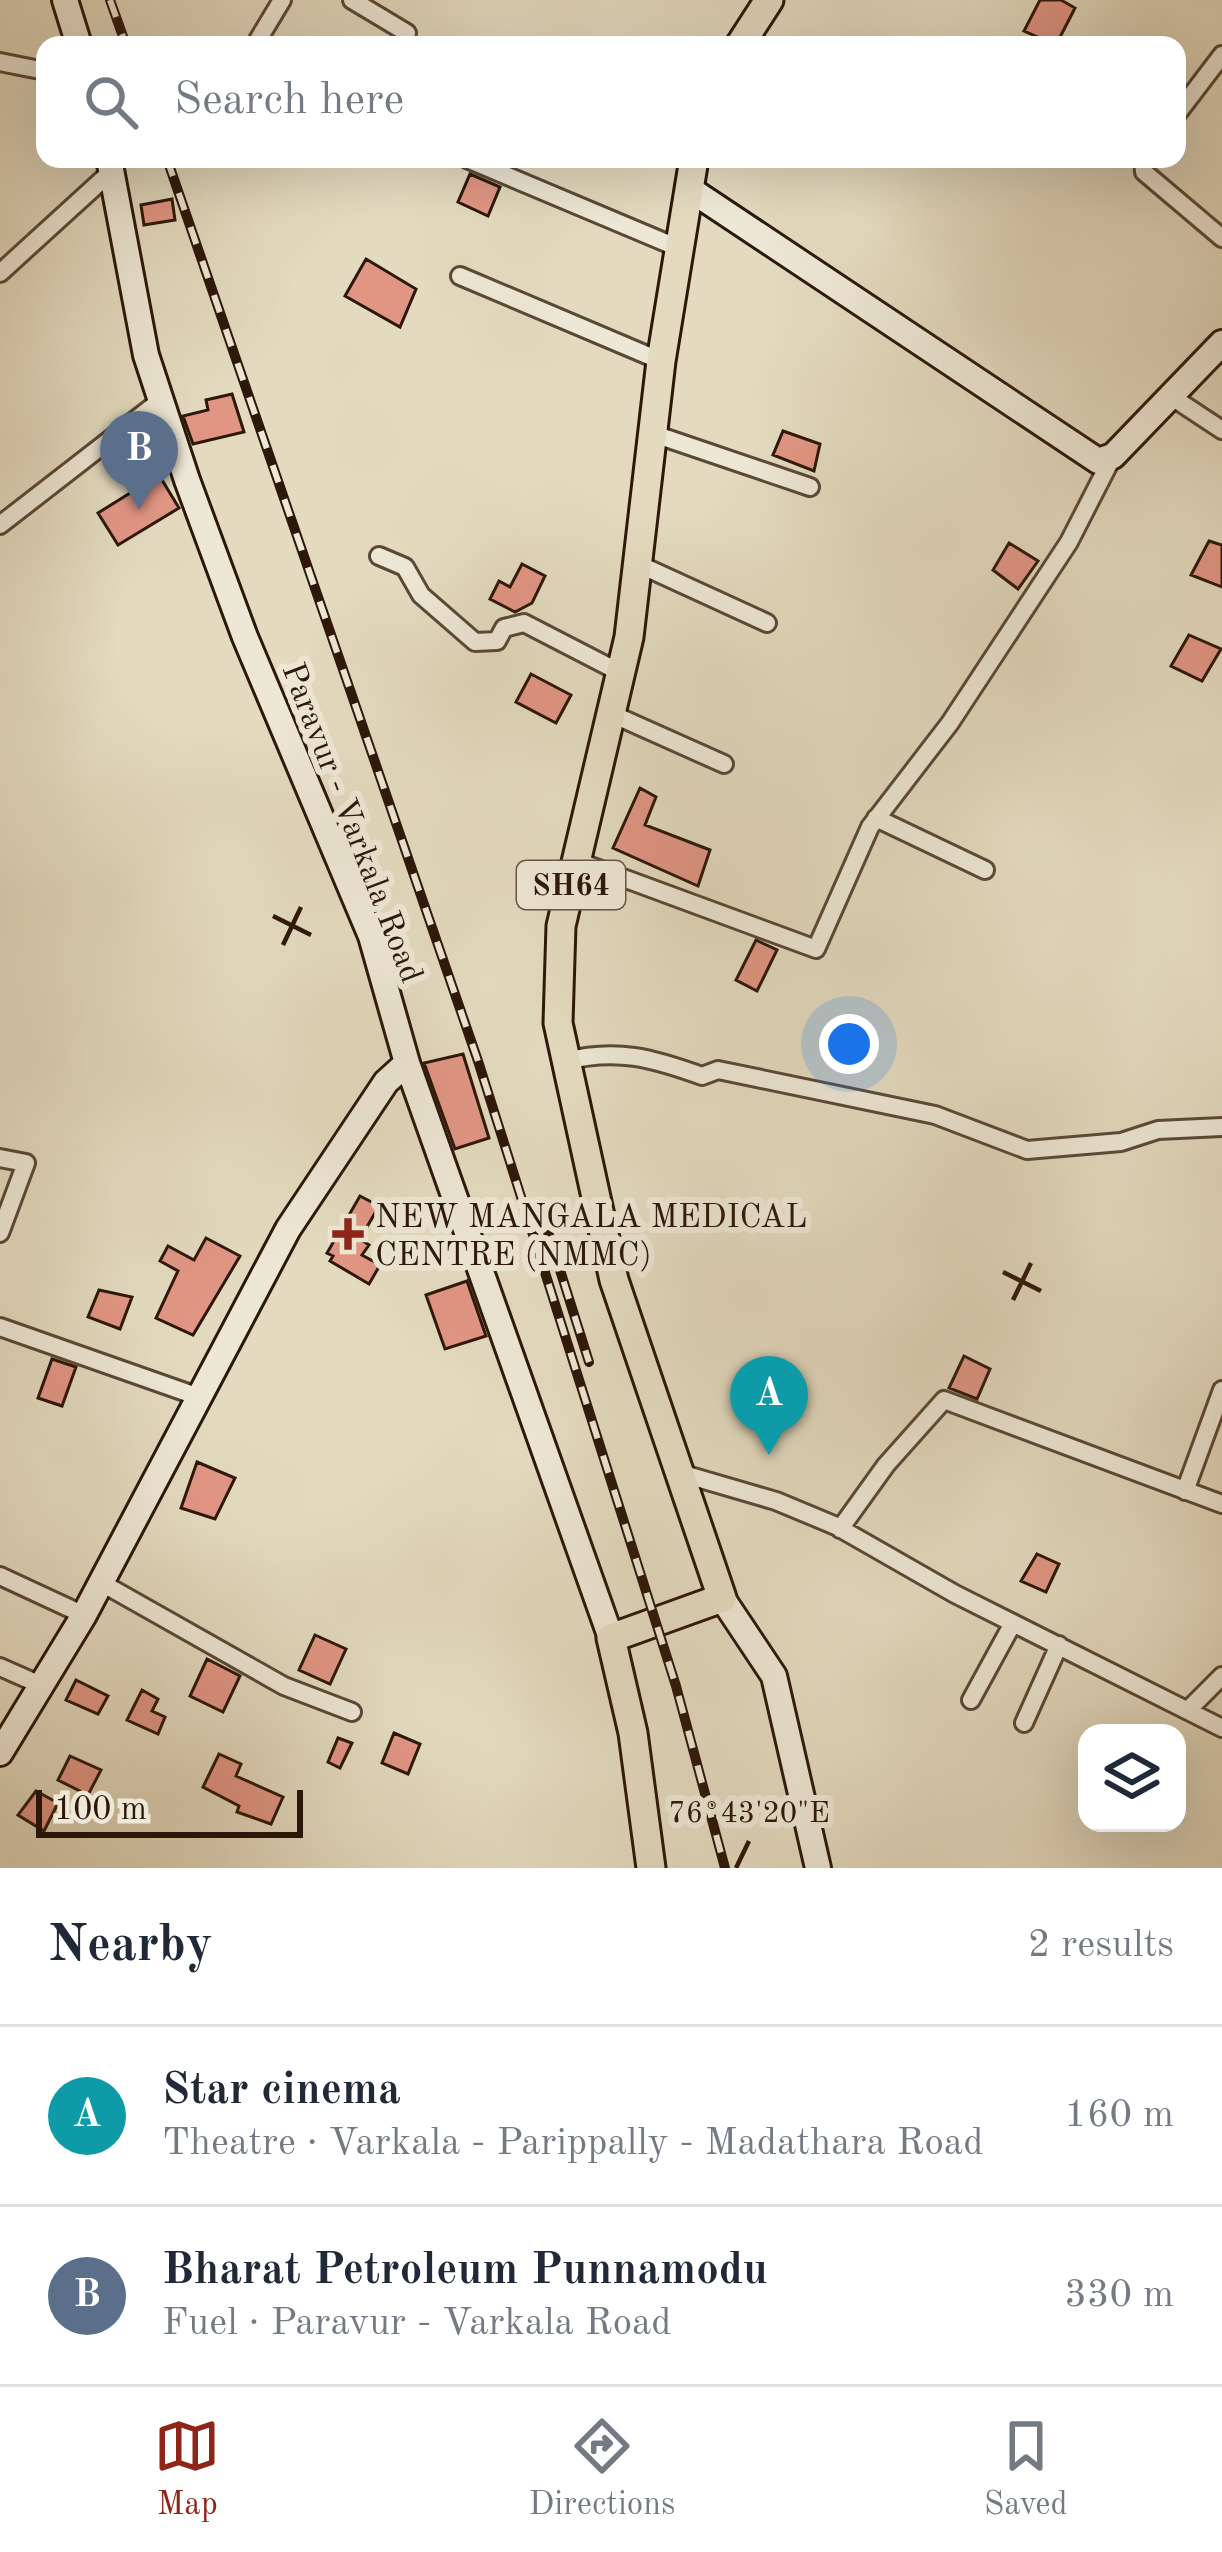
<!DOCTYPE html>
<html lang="en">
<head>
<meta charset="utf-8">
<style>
  :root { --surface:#fff; --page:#f2f2f3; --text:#1f2937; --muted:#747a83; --line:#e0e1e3; --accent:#8f2418 }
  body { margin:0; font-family:"Old Standard TT",serif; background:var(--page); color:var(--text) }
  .controls { position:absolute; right:36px; bottom:36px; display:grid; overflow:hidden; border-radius:24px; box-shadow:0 12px 48px #0002 }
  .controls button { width:108px; height:108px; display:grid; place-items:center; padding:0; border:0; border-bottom:3px solid var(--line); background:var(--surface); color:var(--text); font:60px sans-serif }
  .scale { position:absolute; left:36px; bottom:30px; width:267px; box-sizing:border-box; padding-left:12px; border:6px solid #2d1709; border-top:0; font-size:33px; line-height:42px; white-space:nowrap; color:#2d1709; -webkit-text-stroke:9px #ede7d5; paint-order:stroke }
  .you { position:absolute; left:849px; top:1044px; width:42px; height:42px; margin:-30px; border:9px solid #fff; border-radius:50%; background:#1a73e8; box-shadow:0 0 0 18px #1a73e833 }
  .badge { display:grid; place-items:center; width:78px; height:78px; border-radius:50%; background:var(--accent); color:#fff; font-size:39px; font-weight:700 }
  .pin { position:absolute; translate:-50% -99px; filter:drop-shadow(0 3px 6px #0008) }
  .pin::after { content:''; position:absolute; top:63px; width:42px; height:36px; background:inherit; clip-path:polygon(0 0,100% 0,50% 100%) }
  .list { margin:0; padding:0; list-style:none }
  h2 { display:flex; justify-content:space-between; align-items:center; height:156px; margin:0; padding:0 48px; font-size:51px }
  h2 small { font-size:39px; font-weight:400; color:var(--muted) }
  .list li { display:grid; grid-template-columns:78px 1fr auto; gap:36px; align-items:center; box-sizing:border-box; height:180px; padding:0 48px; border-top:3px solid var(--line) }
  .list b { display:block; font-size:45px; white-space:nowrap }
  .list p { margin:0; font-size:39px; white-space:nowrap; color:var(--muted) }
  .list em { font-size:39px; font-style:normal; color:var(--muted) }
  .icon { flex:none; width:66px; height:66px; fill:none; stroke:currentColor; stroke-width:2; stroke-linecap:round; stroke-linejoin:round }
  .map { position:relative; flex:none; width:1222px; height:1868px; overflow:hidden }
  .search { position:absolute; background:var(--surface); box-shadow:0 12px 48px #0002; left:36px; right:36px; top:36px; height:132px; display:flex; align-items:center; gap:30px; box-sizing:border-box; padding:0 42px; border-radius:24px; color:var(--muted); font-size:45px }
  .sheet { height:516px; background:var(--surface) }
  nav { display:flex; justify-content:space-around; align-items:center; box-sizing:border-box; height:168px; border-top:3px solid var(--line); background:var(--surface); font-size:33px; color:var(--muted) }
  nav a { display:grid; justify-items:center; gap:6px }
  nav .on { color:var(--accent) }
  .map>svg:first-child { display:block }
  .building { fill:#e19684; stroke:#2d1709; stroke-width:3 }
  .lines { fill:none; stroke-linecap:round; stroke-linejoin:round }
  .street-casing { stroke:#5a4836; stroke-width:22 }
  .secondary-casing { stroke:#2d1709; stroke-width:30 }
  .primary-casing { stroke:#2d1709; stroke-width:33 }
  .street { stroke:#ede7d5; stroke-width:16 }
  .secondary { stroke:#ede7d5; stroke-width:24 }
  .primary { stroke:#e3dabf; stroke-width:27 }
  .rail-casing { stroke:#2d1709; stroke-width:10 }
  .rail { stroke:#ede7d5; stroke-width:6; stroke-dasharray:18; stroke-linecap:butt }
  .ticks { fill:none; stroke:#2d1709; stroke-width:4.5 }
  .poi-dot { fill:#8f2418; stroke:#ede7d5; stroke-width:4.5 }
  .labels { text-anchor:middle; stroke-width:12; stroke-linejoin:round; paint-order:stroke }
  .shield { fill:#ede7d5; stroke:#675546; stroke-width:3 }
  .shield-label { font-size:30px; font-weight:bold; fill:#2d1709 }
  .street-label { font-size:33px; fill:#2d1709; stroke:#ede7d5 }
  .poi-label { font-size:33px; fill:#2d1709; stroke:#ede7d5; text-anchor:start }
  .ticks-label { font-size:30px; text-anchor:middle; fill:#2d1709; stroke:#ede7d5; stroke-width:12; stroke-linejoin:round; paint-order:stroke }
</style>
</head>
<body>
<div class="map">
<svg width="1222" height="1868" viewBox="0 0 1222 1868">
  <rect width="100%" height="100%" fill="#e3dabf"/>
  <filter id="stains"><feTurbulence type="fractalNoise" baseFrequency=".00167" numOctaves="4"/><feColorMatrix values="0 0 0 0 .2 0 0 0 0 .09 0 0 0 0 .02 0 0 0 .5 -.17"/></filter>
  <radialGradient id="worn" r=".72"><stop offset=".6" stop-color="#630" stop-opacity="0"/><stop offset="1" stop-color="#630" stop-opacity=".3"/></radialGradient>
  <path class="building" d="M1040 0H1061L1075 8 1056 45 1024 31Z
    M470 174 500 187 488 216 458 202Z
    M172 199 175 220 144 225 141 205Z
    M366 259 416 289 400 327 345 296Z
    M232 394 244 432 193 444 183 416 208 410 206 400Z
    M783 431 820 444 814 471 773 455Z
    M159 475 179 508 118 545 98 513Z
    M1209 541 1222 545V587L1191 575Z
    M1009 543 1038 561 1018 589 993 570Z
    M522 564 545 576 532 603 515 612 490 599 499 581 510 587Z
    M1189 635 1221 649 1202 681 1171 666Z
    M531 674 571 695 556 723 516 702Z
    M640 788 656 797 645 825 710 850 698 886 613 848Z
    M756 940 777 950 757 991 736 980Z
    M463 1054 489 1138 455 1149 424 1063Z
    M360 1196 379 1206 360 1239 369 1245 362 1255 380 1265 369 1284 330 1261 333 1256 327 1253Z
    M206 1238 240 1256 193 1335 156 1318 178 1271 160 1261 168 1246 194 1260Z
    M467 1281 486 1336 445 1349 426 1295Z
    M99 1290 132 1297 120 1329 88 1317Z
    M964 1356 990 1369 977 1399 949 1388Z
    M52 1359 76 1367 62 1406 38 1398Z
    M197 1462 235 1478 215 1519 181 1508Z
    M1037 1554 1059 1564 1046 1592 1021 1581Z
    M315 1635 346 1649 330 1684 299 1670Z
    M207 1659 240 1676 223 1712 190 1696Z
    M76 1680 108 1696 98 1714 66 1700Z
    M142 1690 158 1699 152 1711 165 1717 158 1734 127 1720Z
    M394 1733 420 1744 408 1774 382 1763Z
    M338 1738 352 1743 340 1768 328 1762Z
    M219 1754 241 1764 236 1776 283 1797 271 1824 237 1812 239 1806 203 1787Z
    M70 1756 101 1770 88 1795 58 1780Z
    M36 1791 58 1803 44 1831 18 1815Z"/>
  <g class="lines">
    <g class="street-casing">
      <path id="street" d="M352 0 407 33 401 45
        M255 45 282 0
        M0 62 45 71
        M1177 114 1222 55
        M467 159 681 249
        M1143 159 1144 172 1222 238
        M0 273 113 170
        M460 276 661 361
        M1172 397 1222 430
        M654 434 810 487
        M0 525 161 400
        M379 556 405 567 421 595 475 642 497 641 504 628 524 623 621 673
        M636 563 767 623
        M612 714 724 764
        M876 818 985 870
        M577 861 816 949 870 827 950 723 1069 542 1113 456
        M565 1061C617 1048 652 1058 702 1076L718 1070 935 1115 1027 1150 1121 1142 1158 1130 1222 1127
        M0 1158 26 1163 0 1233
        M0 1327 202 1398
        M680 1473 776 1501 836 1526 955 1594 1222 1728
        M1185 1491 1222 1390
        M840 1529 886 1465 944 1400 1222 1504
        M0 1576 84 1615
        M100 1582 284 1686 352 1712
        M0 1667 43 1686
        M971 1700 1013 1623
        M1189 1709 1222 1676
        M1024 1723 1059 1645"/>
    </g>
    <g class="secondary-casing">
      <path id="secondary" d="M65 0 79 45
        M109 159 146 355 187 480 245 637 371 936 407 1063 611 1638
        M688 188 1098 461 1113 456 1222 343
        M722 1598 774 1676 818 1868
        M0 1753 84 1615 288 1229 386 1082 407 1063"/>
    </g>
    <g class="primary-casing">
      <path id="primary" d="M740 45 769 0
        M651 1868 633 1733 611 1638 722 1598 614 1280 558 1023 561 926 629 637 661 361 694 159"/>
    </g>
    <use href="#street" class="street"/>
    <use href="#secondary" class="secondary"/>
    <use href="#primary" class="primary"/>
    <g class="rail-casing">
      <path id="rail" d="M110 0 126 45
        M167 159 478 1061 676 1686 725 1868
        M542 1213 589 1362"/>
    </g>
    <use href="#rail" class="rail"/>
  </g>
  <path class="ticks" d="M273 916 311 935M283 945 301 907M1003 1272 1041 1291M1013 1300 1031 1263M736 1868 749 1841"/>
  <path class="poi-dot" d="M342 1216h12v12h12v12h-12v12h-12v-12h-12v-12h12z"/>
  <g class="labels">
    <rect class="shield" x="517" y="861" width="108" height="48" rx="9"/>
    <g class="shield-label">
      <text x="571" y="895">SH64</text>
    </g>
    <g class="street-label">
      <text transform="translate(354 822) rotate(69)" y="12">Paravur - Varkala Road</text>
    </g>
    <g class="poi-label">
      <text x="375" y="1227">NEW MANGALA MEDICAL<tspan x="375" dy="38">CENTRE (NMMC)</tspan></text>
    </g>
  </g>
  <g class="ticks-label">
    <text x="749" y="1822">76°43'20"E</text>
  </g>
  <rect width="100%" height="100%" filter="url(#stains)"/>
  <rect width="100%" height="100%" fill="url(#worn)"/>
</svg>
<div class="controls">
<button><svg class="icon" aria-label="layers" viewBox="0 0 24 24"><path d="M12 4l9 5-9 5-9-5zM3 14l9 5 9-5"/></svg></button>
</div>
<div class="scale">100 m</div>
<div class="you"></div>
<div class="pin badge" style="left:769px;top:1455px;background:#0f9aa8">A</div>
<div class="pin badge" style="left:139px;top:510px;background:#5c6f8a">B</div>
<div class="search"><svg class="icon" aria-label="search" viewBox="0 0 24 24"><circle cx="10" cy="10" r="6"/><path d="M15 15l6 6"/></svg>Search here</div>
</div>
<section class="sheet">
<h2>Nearby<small>2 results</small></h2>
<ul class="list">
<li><span class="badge" style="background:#0f9aa8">A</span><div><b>Star cinema</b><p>Theatre · Varkala - Parippally - Madathara Road</p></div><em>160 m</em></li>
<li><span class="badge" style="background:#5c6f8a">B</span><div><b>Bharat Petroleum Punnamodu</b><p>Fuel · Paravur - Varkala Road</p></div><em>330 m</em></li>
</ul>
</section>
<nav>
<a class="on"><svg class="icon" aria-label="map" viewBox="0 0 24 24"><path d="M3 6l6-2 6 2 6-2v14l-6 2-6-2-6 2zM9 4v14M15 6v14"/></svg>Map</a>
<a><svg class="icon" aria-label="directions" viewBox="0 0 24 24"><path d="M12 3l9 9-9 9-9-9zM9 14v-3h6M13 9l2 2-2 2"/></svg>Directions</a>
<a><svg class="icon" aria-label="saved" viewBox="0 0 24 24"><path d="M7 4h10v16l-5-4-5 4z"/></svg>Saved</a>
</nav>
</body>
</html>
